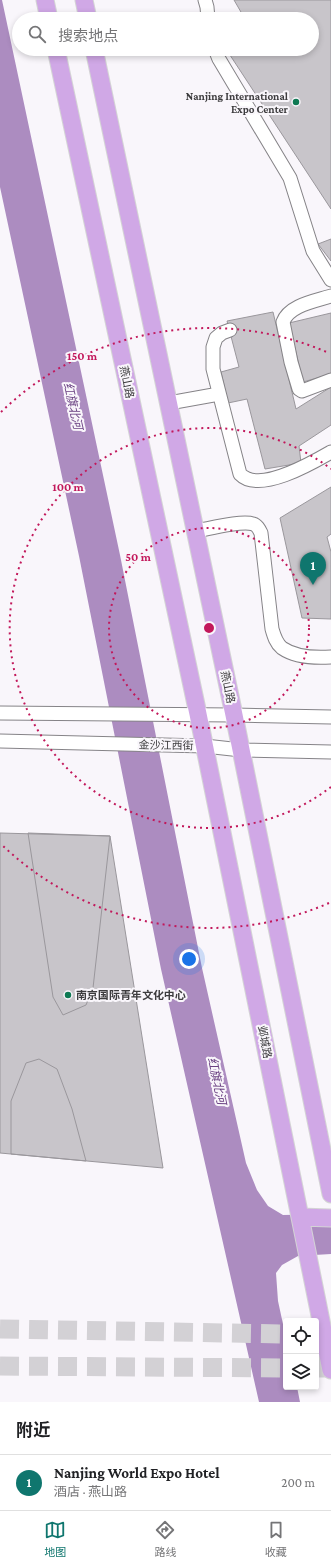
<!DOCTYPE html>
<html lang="zh">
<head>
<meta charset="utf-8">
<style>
  :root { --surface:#fff; --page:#f2f2f2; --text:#202124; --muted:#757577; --line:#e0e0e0; --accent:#0f766e }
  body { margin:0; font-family:"Crimson Pro","Noto Sans SC",serif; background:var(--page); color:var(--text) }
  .controls { position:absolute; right:12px; bottom:12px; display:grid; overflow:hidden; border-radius:4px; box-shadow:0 2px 6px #0003 }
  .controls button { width:36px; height:36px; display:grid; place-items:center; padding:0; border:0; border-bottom:1px solid var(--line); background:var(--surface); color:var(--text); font:20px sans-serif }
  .you { position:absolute; left:189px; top:959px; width:14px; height:14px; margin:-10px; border:3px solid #fff; border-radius:50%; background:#1a73e8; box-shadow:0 0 0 6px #1a73e833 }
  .badge { display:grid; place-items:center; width:26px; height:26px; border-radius:50%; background:var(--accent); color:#fff; font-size:13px; font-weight:700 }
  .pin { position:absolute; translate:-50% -33px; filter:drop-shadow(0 1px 2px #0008) }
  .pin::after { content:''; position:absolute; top:21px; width:14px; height:12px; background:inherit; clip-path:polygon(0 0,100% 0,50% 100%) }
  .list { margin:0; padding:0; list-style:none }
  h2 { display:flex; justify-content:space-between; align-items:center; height:52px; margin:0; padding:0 16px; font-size:17px }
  h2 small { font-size:13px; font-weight:400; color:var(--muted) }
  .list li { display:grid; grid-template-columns:26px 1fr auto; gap:12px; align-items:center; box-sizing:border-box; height:56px; padding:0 16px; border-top:1px solid var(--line) }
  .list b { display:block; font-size:15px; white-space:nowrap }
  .list p { margin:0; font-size:13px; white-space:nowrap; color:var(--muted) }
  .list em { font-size:13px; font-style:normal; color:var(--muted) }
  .icon { flex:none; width:22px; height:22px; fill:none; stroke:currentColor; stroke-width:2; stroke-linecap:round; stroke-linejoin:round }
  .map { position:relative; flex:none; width:331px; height:1402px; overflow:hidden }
  .search { position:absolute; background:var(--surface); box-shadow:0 2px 6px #0003; left:12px; right:12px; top:12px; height:44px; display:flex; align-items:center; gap:10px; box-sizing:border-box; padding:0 14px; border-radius:22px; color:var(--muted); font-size:15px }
  .sheet { height:108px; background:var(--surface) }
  nav { display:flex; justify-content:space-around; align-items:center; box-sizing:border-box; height:56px; border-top:1px solid var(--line); background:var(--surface); font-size:11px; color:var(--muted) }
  nav a { display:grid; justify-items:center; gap:2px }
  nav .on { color:var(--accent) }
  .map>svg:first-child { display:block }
  .water { fill:#ac8cc0 }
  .building { fill:#c8c5ca; stroke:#9a979c }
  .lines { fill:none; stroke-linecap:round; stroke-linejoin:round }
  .highway-tunnel { stroke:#d3d1d5; stroke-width:19; stroke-dasharray:19 10; stroke-linecap:butt }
  .minor-casing { stroke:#858387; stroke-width:15 }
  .major-casing { stroke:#d4d4d5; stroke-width:19 }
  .minor { stroke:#fff; stroke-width:13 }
  .major { stroke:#d0a8e6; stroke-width:17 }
  .ring { fill:none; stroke:#c2185b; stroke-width:2; stroke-dasharray:2 4 }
  .poi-dot { fill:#0e7953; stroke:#f9f6fb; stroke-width:1.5 }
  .labels { text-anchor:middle; stroke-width:4; stroke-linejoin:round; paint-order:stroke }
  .poi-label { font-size:11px; font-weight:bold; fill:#3d3c3e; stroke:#f9f6fb; text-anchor:end }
  .street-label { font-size:11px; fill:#3d3c3e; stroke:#f9f6fb }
  .water-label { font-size:12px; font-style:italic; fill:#6b4283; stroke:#f9f6fb }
  .centre { fill:#c2185b; stroke:#f9f6fb; stroke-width:2 }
  .ring-label { font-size:12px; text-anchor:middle; font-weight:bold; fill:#c2185b; stroke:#f9f6fb; stroke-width:4; stroke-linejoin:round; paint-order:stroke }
</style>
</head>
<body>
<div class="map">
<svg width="331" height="1402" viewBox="0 0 331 1402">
  <rect width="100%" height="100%" fill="#f9f6fb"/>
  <path class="water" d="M0 0H2L120 555 202 968 246 1163 257 1190 268 1206 283 1215 331 1214V1254L298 1256 282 1265 276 1273 278 1301 286 1338V1387H297L300 1402H259L161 969 79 556 0 187Z"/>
  <path class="building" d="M234 0H331V209L226 49H312V19H245Z
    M331 239V261L318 244Z
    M273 312 296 409 331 387V425L299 446 301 463 265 469 247 399 228 403 221 372 239 367 227 321Z
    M331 313V374L303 382 289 323Z
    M331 487V534L327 537 331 552V619L302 618 280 518Z
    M0 833 110 836 163 1168 0 1153Z
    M28 833 110 836 93 988 86 1005 63 1015 53 997Z
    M39 1059 57 1069 72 1109 86 1161 11 1154V1101L26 1063Z"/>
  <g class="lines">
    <path class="highway-tunnel" d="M0 1329 286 1334
      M0 1366 286 1368
      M316 1368H331"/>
    <g class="minor-casing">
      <path id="minor" d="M205 0 207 7 208 19
        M215 49 219 59 290 178 313 251 331 280
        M331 296C316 301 289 305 283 322L291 362 299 389 302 391 331 380
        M230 330 222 333 216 338 213 347V369L240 474C259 494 312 463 331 452
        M169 403 219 394
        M195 531C208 529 242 520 253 524 257 525 259 529 261 533L272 629C274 636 276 643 282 648 295 657 316 658 331 657
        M0 713 234 715 331 717
        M0 741 205 746 241 750 331 752"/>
    </g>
    <g class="major-casing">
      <path id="major" d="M45 0 49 19
        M84 0 88 19
        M56 49 198 714 331 1370
        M94 49 234 715 331 1194
        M300 1217 331 1218"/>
    </g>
    <use href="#minor" class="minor"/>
    <use href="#major" class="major"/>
  </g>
  <g class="ring">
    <circle cx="209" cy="628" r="100"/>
    <path d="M331 787A200 200 0 1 1 331 469"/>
    <path d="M329 903A300 300 0 0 1 1 844M1 412A300 300 0 0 1 329 353"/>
  </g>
  <g class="poi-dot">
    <circle cx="296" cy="102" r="4"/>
    <circle cx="68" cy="995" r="4"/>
  </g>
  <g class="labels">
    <g class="poi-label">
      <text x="288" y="100">Nanjing International<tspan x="288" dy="13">Expo Center</tspan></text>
      <text x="76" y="999" text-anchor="start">南京国际青年文化中心</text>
    </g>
    <g class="street-label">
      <text transform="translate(127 382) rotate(78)" y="4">燕山路</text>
      <text transform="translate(228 687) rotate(78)" y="4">燕山路</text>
      <text transform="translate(166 745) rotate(1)" y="4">金沙江西街</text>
      <text transform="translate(265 1042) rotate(79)" y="4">邺城路</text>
    </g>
    <g class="water-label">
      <text transform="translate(73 406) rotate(77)" y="4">红旗北河</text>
      <text transform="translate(217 1081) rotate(78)" y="4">红旗北河</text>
    </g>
  </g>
  <circle cx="209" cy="628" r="6" class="centre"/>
  <g class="ring-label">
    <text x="82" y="360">150 m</text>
    <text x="68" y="491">100 m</text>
    <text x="138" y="561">50 m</text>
  </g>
</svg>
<div class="controls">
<button><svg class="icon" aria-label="locate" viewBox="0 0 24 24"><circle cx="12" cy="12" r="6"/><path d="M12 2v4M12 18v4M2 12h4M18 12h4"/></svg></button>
<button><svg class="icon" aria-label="layers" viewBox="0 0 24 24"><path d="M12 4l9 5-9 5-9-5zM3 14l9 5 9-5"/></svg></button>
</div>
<div class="you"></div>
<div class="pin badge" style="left:313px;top:585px">1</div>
<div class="search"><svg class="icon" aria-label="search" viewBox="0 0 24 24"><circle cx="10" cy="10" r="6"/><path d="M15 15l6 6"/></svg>搜索地点</div>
</div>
<section class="sheet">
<h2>附近<small></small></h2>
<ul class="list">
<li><span class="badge">1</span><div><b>Nanjing World Expo Hotel</b><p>酒店 · 燕山路</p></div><em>200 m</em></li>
</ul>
</section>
<nav>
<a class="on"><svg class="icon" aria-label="map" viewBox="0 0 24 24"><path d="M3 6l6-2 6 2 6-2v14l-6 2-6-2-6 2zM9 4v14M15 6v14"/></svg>地图</a>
<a><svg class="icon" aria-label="directions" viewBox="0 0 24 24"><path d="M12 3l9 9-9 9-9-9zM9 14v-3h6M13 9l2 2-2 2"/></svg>路线</a>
<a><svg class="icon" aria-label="saved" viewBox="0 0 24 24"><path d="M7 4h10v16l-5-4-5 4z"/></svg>收藏</a>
</nav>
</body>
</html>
